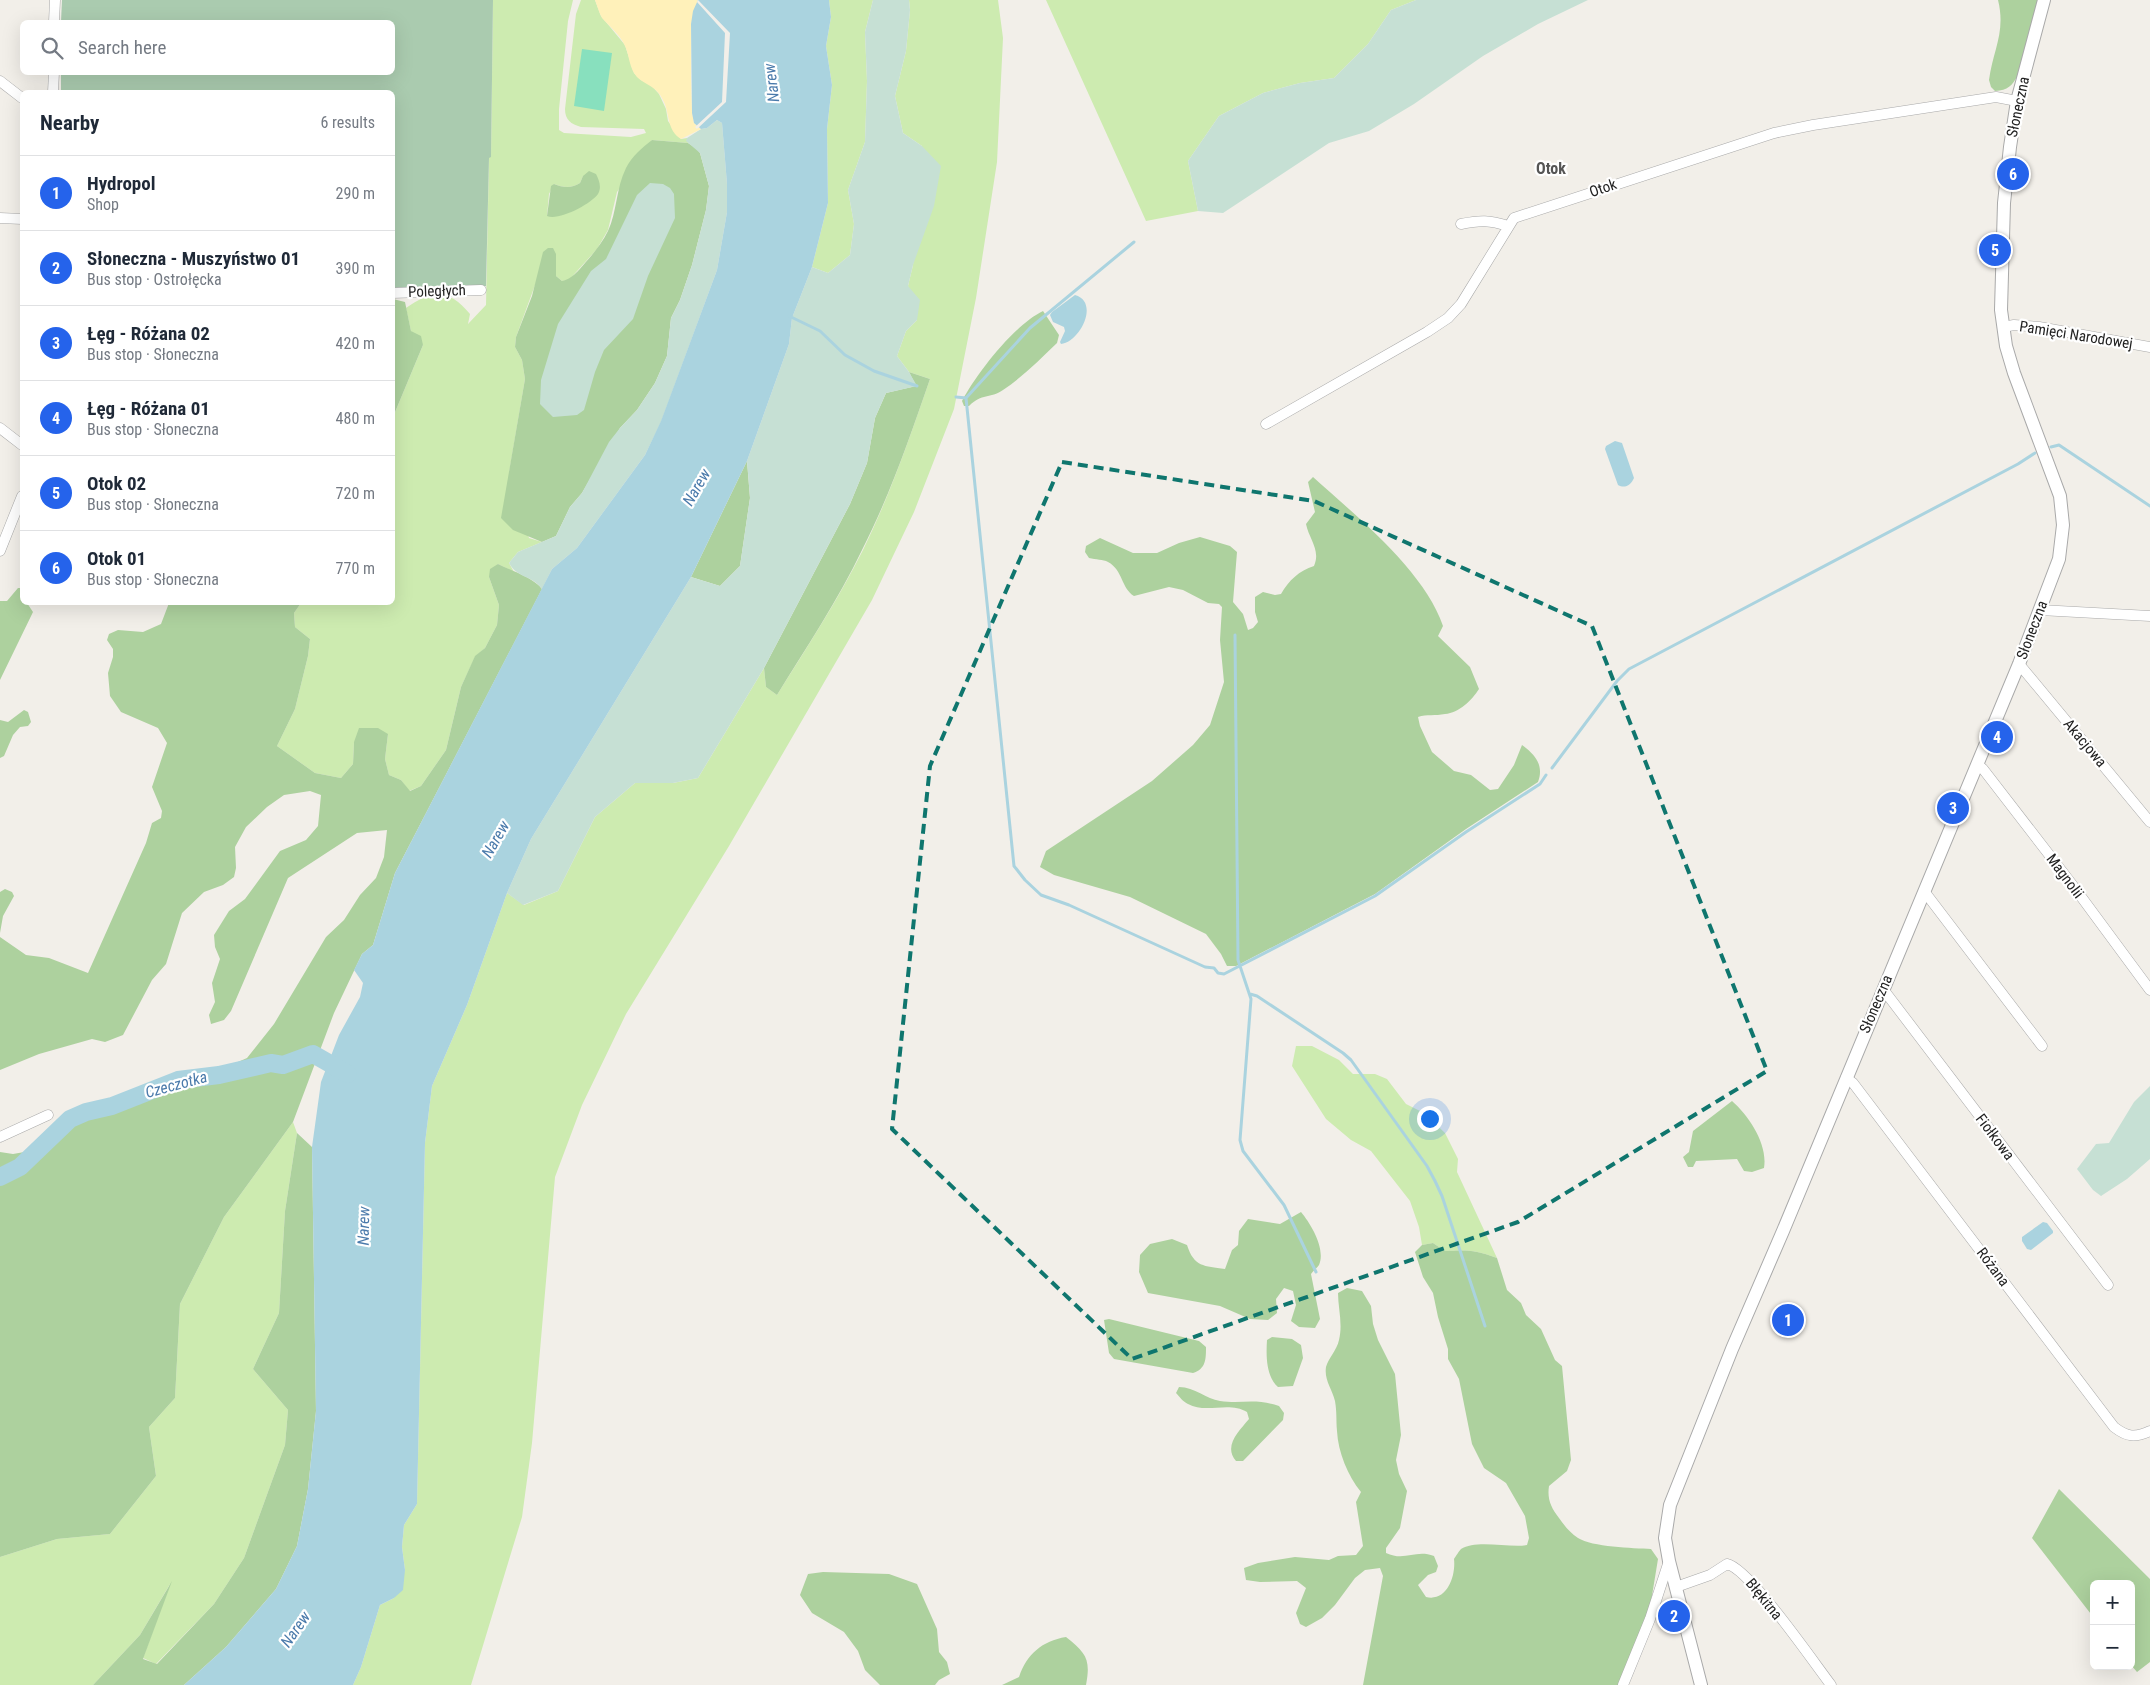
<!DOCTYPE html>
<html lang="en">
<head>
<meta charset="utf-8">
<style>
  :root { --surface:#fff; --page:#f6f6f7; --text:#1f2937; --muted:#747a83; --line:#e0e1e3; --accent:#2563eb }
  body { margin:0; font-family:"Roboto Condensed",sans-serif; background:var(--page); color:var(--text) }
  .controls { position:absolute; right:15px; bottom:15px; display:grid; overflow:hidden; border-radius:8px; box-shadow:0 5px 20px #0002 }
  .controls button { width:45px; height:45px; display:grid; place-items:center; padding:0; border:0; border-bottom:1px solid var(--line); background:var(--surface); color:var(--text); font:25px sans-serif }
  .you { position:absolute; left:1429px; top:1118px; width:18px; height:18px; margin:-12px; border:4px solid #fff; border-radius:50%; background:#1a73e8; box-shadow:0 0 0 8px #1a73e833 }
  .badge { display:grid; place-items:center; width:32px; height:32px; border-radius:50%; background:var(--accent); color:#fff; font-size:16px; font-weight:700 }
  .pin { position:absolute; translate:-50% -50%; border:2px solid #fff; box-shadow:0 1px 5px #0006 }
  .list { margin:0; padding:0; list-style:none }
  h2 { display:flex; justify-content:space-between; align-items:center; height:65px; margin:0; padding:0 20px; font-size:21px }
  h2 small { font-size:16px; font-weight:400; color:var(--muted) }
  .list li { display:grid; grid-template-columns:32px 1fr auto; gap:15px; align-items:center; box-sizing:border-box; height:75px; padding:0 20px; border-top:1px solid var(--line) }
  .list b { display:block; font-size:19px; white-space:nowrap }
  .list p { margin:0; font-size:16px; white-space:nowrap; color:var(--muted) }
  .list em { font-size:16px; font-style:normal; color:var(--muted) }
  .icon { flex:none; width:28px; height:28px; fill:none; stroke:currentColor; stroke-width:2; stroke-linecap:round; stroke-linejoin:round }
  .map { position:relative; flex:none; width:2150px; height:1685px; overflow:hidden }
  .search { position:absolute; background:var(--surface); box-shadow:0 5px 20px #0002; left:20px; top:20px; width:375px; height:55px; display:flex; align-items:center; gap:12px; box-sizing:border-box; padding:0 18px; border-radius:8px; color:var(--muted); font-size:19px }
  .panel { position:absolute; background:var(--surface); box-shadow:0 5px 20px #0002; left:20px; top:90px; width:375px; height:515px; border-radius:8px }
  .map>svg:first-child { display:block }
  .grass { fill:#cdebb0; fill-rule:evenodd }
  .forest { fill:#add19e }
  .wetland { fill:#c6e0d4 }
  .sand { fill:#fff1ba }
  .cemetery { fill:#aacbaf }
  .pitch { fill:#88e0be }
  .water { fill:#aad3df }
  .pier { fill:#f2efe9 }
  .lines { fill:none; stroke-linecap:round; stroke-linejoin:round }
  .stream { stroke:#aad3df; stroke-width:3 }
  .river { stroke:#aad3df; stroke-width:18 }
  .minor-casing { stroke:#a9a9a9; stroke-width:11 }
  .tertiary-casing { stroke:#a9a9a9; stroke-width:14 }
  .minor { stroke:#fff; stroke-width:10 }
  .tertiary { stroke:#fff; stroke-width:12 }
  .marked { fill:none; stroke:#0f766e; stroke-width:4; stroke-dasharray:10 6; stroke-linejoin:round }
  .labels { text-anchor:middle; stroke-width:4.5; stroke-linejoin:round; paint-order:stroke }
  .street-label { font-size:15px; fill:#222; stroke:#fff }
  .water-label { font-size:16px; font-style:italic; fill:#4a7aab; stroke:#fff }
  .neighbourhood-label { font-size:16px; font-weight:bold; fill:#555; stroke:#fff }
</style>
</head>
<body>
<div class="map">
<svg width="2150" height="1685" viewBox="0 0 2150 1685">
  <rect width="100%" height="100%" fill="#f2efe9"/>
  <path class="grass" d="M493 0H573L568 21 559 109V130L564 133 631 137 646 133 644 129 581 127C571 124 565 120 565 109L576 14 581 0H595L601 16 625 45 634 73 641 80 651 85 659 94 666 109 668 121 681 139 687 138 688 143 652 140 617 192 608 230 597 249 569 280 562 281 556 276 538 277 516 337 515 347 522 360 525 379 509 473 529 538 542 542 518 552 509 563 514 572 498 564 489 577 499 605 497 625 485 648 475 657 461 687 446 750 421 786 409 791 401 780 389 775 385 759 388 734 354 742 353 764 341 778 315 773 277 746 295 709 308 656 310 639 295 627 294 613 301 603 392 602 393 417 423 345 411 331 406 308C432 289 450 289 470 314L468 324 486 305 489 157H491ZM583 176 578 208 547 216 549 194 554 184C564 188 572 188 580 183Z
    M829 0H873L865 32 867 81 865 142 848 190 854 224 850 255 828 273 812 267 828 203 827 129 832 85 826 46 831 17Z
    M909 0H998L1003 38 997 162 976 298 954 409 914 512 872 600 729 846 626 1014 582 1105 555 1177 532 1443 522 1517 471 1685H353L361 1667 380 1605 394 1598 405 1570 402 1547 404 1525 417 1504 425 1143 432 1086 467 1005 507 893 524 905 558 891 595 817 635 783H673L698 778 764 668 766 687 777 695C807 647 838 600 863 550 890 495 910 437 930 379L909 372 897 356 906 331 917 320 908 286 913 265 922 146 903 133 895 96 906 51 910 10Z
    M1046 0H1416L1391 10 1368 44 1334 78 1300 83 1263 93 1219 116 1188 161 1198 211 1146 221Z
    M1296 1046H1312L1339 1060 1353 1074H1375L1387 1079 1406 1104 1424 1113 1445 1133 1458 1159 1457 1172 1497 1258C1475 1250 1468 1250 1445 1251L1433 1243 1422 1245 1419 1227 1410 1201 1371 1151 1351 1140 1326 1119 1292 1066Z
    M293 1122 297 1133 285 1211 279 1313 253 1369 288 1410 285 1445 244 1558 214 1604 156 1664 143 1658 170 1584 140 1635 93 1685H0V1557L57 1539 110 1534 156 1476 149 1427 175 1398 180 1304 224 1217Z"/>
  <path class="forest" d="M1998 0H2038L2018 75C2012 86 2008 90 1995 91L1991 87 1989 80C1993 50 2006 32 1998 0Z
    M652 140 688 143 696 148 700 153 709 186 706 210 692 265 680 300 671 318 667 356 655 383 637 410 620 428 582 493 570 507 556 536 542 542 513 530 501 518 525 379 522 360 515 347 516 337 532 296 543 252 548 248H553L556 254V276L562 281C572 279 578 271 585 263 594 253 602 243 608 231 617 212 616 188 626 168 632 156 642 148 652 140Z
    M589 171 596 174C599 180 602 187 598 194 591 204 559 221 547 216L551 186 554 184C564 188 572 188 580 183L583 176Z
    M393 299 405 302 411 331 421 336 423 345 393 417Z
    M1043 311 1059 335 1057 343C1040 359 1023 377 1003 390 990 399 982 393 969 406H964L962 401C977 373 1014 325 1043 311Z
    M909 372 930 379C910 437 890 495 862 550 838 600 806 648 777 695L766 687 764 668 850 504 867 463 875 418 886 393 916 386Z
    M747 461 750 498 740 566 720 586 691 577Z
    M1313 477C1356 516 1424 570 1443 626L1438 636 1470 667 1479 689C1472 700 1459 713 1445 714 1435 716 1427 714 1418 717L1420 726 1432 752 1454 771 1471 775 1490 790 1498 789 1514 765 1522 745C1536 755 1544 766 1538 782L1466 829 1375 894 1236 966H1227L1221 954 1206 934 1130 897 1054 875 1040 867 1046 851 1152 781 1193 745 1210 725 1224 682 1220 640 1222 607 1219 604 1208 603 1183 590 1169 587 1134 596C1121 588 1123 570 1108 562 1103 559 1096 560 1089 558L1085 552 1086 546 1100 538 1133 553H1157L1179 543 1200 537 1230 546 1237 552 1233 602 1243 614 1248 630 1253 628 1258 622 1255 612V597L1263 592 1275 595 1281 594C1289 580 1299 571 1314 566 1321 550 1309 539 1306 524L1315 512 1308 482Z
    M498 564C512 571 534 578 542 589L395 873 373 945 362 954 334 1013 293 1122 224 1217 180 1304 175 1398 149 1427 156 1476 110 1534 57 1539 0 1557V1152L13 1154 30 1151 72 1110 152 1087 168 1076 229 1066 247 1058 274 1024 326 937 344 920 360 895 376 878 384 857 387 830 357 833 288 878 231 1011 224 1020 211 1024 209 1015 215 1002 212 983 220 959 215 947 214 935 229 911 245 899 280 851 306 840 318 826 321 795 310 791 284 795 267 807 246 827 235 847 236 868 234 877 223 885 204 892 182 913 166 964 152 980 123 1035 105 1042 92 1039 39 1054 0 1070V937L26 955 49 958 88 973 146 843 152 823 161 818 162 811 152 787 167 743 158 728 121 712 110 696 108 673 113 657V649L107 640 109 634 118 630 143 632 161 624 169 603H301L294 613 295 627 310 639 308 656 295 709 277 746 315 773 341 778 353 764 354 742 359 728H378L388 734 385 759 389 775 401 780 410 791 421 786 446 750 461 687 475 656 485 648 497 625 499 605 489 577 490 569Z
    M18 588H22V602L27 603 33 612 0 680V601H7Z
    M24 710 28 712 31 722 28 726 20 727 13 735 4 756 0 758V720L8 722Z
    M5 889 12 892 14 896 3 916 0 933V892Z
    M1732 1101C1749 1116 1768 1144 1764 1168L1752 1172 1744 1171 1737 1159 1696 1161 1693 1167H1688L1683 1157 1689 1152 1693 1131Z
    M297 1133 312 1147 316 1411 308 1489 297 1546 276 1589 226 1647 184 1685H93L140 1635 172 1581 143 1659 157 1664 214 1604 244 1558 285 1445 288 1410 253 1369 279 1313 285 1211Z
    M1301 1212C1311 1224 1326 1249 1319 1265 1317 1268 1313 1271 1311 1274L1320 1319 1315 1328 1299 1327 1291 1321 1296 1305 1293 1291 1284 1288 1276 1299 1277 1313 1268 1320 1250 1319 1220 1306 1148 1293 1139 1272 1140 1255 1150 1244 1172 1239 1187 1245C1194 1267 1204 1266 1225 1269L1232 1250 1238 1245 1239 1231 1248 1219 1280 1224Z
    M1433 1243 1445 1251C1468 1250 1475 1250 1497 1258L1507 1290 1521 1303 1526 1315 1541 1329 1555 1360 1562 1366 1571 1460 1567 1471 1549 1486C1547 1499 1551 1508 1559 1518 1564 1525 1570 1533 1578 1538 1592 1547 1633 1548 1651 1549L1658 1559 1648 1620 1619 1685H1363L1383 1576 1380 1568 1365 1570 1355 1578 1335 1605 1322 1618 1306 1627 1300 1624 1296 1613 1306 1588 1297 1581 1260 1582 1246 1580 1244 1568 1258 1563 1295 1557 1329 1560 1338 1556 1356 1555 1363 1546 1356 1502 1361 1492C1348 1476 1338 1452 1337 1431 1336 1419 1337 1413 1335 1401 1332 1389 1324 1380 1326 1367 1328 1359 1337 1350 1339 1340 1343 1324 1338 1308 1338 1293L1347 1288 1362 1291 1371 1306 1373 1324 1378 1340 1395 1374 1401 1435 1396 1460 1399 1474 1407 1491 1400 1528 1386 1548V1553C1405 1562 1415 1549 1434 1556L1438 1566 1436 1572 1428 1575 1418 1585 1426 1597C1447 1602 1456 1576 1454 1559 1456 1556 1459 1551 1461 1549 1476 1539 1509 1548 1527 1545L1529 1538 1525 1516 1506 1483 1484 1468 1472 1444 1459 1379 1448 1359V1349L1438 1317 1433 1293 1423 1277 1415 1252 1422 1245Z
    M1109 1319 1199 1341 1206 1347C1206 1359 1206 1369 1193 1373L1114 1359 1109 1353 1104 1320Z
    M1272 1337 1292 1339 1301 1345 1303 1358 1293 1386 1278 1387C1266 1376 1266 1356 1267 1340Z
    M1179 1387C1195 1387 1206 1399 1220 1401 1242 1404 1256 1398 1279 1406L1284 1413 1283 1420 1243 1461H1236C1223 1446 1239 1431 1249 1419L1247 1412C1229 1401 1206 1414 1188 1404 1183 1402 1179 1396 1176 1393Z
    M2059 1489 2150 1579V1662L2137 1672 2131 1665V1584H2094V1618L2032 1538Z
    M823 1572 889 1574 917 1584 937 1629 939 1652 947 1662 950 1674 939 1680 935 1685H880L865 1670 858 1651 844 1632 812 1613 800 1595 808 1574Z
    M1066 1637C1086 1653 1091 1659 1086 1685H1002L1019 1677C1027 1654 1042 1641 1066 1637Z"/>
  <path class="wetland" d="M873 0H909L910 10 906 51 895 96 903 133 922 146 941 166 934 206 913 265 908 286 920 300 917 320 906 331 897 356 909 372 917 386 886 393 875 418 867 463 850 504 764 668 698 778 673 783H635L595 817 558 891 523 905 507 893 531 839 691 577 720 586 740 566 750 498 747 461 789 344 792 318 812 267 828 273 850 255 854 224 848 190 865 142 867 81 865 32Z
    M1416 0H1588L1538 24 1483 56 1414 104 1369 131 1329 143 1223 213 1198 211 1188 161 1219 116 1263 93 1300 83 1334 78 1368 44 1391 10Z
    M717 120 722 123 727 184V212L717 270 661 422 645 455 577 548 552 569 542 589C532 575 518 579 509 563L518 552 556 536 570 507 582 493 609 442 620 428 637 410 655 383 667 356 671 318 680 300 692 265 706 210 709 186 700 153 686 141 687 138 701 129 707 128Z
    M650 183 663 184 670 188 674 194 675 218 648 276 633 319 604 350 595 372 584 410 577 415 553 417 540 404 541 380 558 324 591 271 606 259 637 195Z
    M2150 1086V1159L2127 1179 2101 1196 2093 1190 2077 1169 2096 1144 2109 1143 2134 1102Z"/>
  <path class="sand" d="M595 0H698L691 24V79L692 113 694 123 701 129 681 139C667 130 670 116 664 102 656 83 641 85 634 73 629 65 629 53 624 44 619 34 609 26 602 18 599 13 597 5 595 0Z"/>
  <path class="cemetery" d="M62 0H493L491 157 489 158 486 286 393 289 392 92H61V73L392 72V22H61Z"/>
  <path class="pitch" d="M582 49 612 53 604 111 574 106Z"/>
  <path class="water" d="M698 0H829L831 17 826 46 832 85 827 129 828 203 812 267 792 318 789 344 747 461 691 577 531 839 507 893 467 1005 432 1086 425 1143 417 1504 404 1525 402 1547 405 1570 403 1590 394 1598 380 1605 361 1667 353 1685H184L226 1647 276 1589 297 1546 308 1489 316 1411 312 1147 321 1082 339 1035 360 997 363 983 354 970 362 954 373 945 395 873 552 569 577 548 645 455 661 421 717 270 727 212V184L722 123 717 120 707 128 701 129 694 123 692 113 691 24 693 11Z
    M1075 295C1100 302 1080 342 1061 344L1060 342 1065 331 1064 327 1053 322 1050 315 1052 312Z
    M1615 441 1622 443 1634 478C1631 485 1625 489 1618 485L1605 449 1606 446Z
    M2043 1222 2047 1223 2053 1231V1233L2031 1250 2027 1249 2022 1241V1237Z"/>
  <path class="pier" d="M698 0 730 33 726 102 697 129 695 127 722 102 725 33 697 2Z"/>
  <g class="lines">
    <path class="stream" d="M789 316 820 331 845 355 874 371 917 386
      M956 397 966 398 1014 866 1025 880 1041 895 1069 905 1205 967 1214 968 1218 973 1224 974 1375 896 1466 832 1540 784 1546 775
      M966 398 1030 328 1134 242
      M2051 447 2059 445 2150 506
      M1235 635 1238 960 1251 999 1240 1140 1243 1151 1284 1205 1316 1272
      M1552 768 1617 681 1629 669 2018 464 2035 453
      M1250 994 1257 996 1343 1053 1351 1060 1427 1166 1435 1181 1442 1196 1485 1326"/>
    <path class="river" d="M0 1177 20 1167 70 1119 86 1112 112 1106 178 1080 219 1075 271 1063 283 1065 313 1054 348 1074"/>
    <g class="minor-casing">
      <path id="minor" d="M54 22 55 0
        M0 81 22 98
        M53 92 54 72
        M0 218 22 219
        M1461 224C1480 220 1490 220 1508 226
        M392 293 481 290
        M2003 327 2014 325 2039 327 2150 347
        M1266 424 1427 332 1448 318 1461 304 1514 218 1774 133 1813 125 1996 97 2017 101
        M0 428 22 445
        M0 551 22 496
        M2040 610 2150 616
        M2019 664 2150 822
        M1977 764 1983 769 2071 883 2150 990
        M1924 891 2042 1046
        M1883 989 2108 1285
        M1846 1078 1853 1083 2114 1427C2127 1437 2135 1438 2150 1431
        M0 1137 48 1115
        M1676 1587 1710 1575 1727 1564C1749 1568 1814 1663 1831 1685
        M1623 1685 1650 1619 1669 1561"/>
    </g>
    <g class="tertiary-casing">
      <path id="tertiary" d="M1701 1685 1669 1561 1665 1538 1670 1505 1732 1349 1783 1231 2019 664 2059 559 2063 525 2060 496 2014 373 2006 346 2001 310 2004 203 2010 147 2017 101 2044 0"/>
    </g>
    <use href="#minor" class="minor"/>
    <use href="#tertiary" class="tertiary"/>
  </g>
  <path class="marked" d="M1062 462 1314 501 1592 626 1767 1071 1518 1222 1132 1359 892 1129 930 766Z"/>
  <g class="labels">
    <g class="street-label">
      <text transform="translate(2018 107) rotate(-78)" y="5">Słoneczna</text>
      <text transform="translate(1603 188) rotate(-19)" y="5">Otok</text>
      <text transform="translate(437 291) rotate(-2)" y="5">Poległych</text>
      <text transform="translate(2076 335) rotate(9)" y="5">Pamięci Narodowej</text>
      <text transform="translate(2032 630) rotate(-69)" y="5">Słoneczna</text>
      <text transform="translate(2085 743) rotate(50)" y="5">Akacjowa</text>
      <text transform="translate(2065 876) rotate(53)" y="5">Magnolii</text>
      <text transform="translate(1876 1004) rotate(-67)" y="5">Słoneczna</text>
      <text transform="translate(1995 1137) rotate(53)" y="5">Fiołkowa</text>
      <text transform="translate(1993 1267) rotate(53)" y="5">Różana</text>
      <text transform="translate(1764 1599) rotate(51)" y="5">Błękitna</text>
    </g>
    <g class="water-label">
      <text transform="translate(771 83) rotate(-97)" y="6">Narew</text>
      <text transform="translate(696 487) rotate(-60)" y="6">Narew</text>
      <text transform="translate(495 839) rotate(-60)" y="6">Narew</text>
      <text transform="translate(176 1084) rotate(-15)" y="6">Czeczotka</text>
      <text transform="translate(363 1226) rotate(-89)" y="6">Narew</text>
      <text transform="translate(295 1629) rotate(-55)" y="6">Narew</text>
    </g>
    <g class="neighbourhood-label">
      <text x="1551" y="174">Otok</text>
    </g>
  </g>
</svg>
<div class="controls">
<button>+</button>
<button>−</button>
</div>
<div class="you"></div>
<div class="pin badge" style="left:1788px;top:1320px">1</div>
<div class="pin badge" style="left:1674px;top:1616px">2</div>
<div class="pin badge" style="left:1953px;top:808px">3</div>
<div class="pin badge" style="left:1997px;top:737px">4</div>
<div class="pin badge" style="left:1995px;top:250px">5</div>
<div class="pin badge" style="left:2013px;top:174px">6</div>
<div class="search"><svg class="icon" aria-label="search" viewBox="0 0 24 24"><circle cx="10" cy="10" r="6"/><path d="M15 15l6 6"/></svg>Search here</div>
<section class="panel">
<h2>Nearby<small>6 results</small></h2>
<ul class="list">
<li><span class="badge">1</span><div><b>Hydropol</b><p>Shop</p></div><em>290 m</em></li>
<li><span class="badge">2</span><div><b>Słoneczna - Muszyństwo 01</b><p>Bus stop · Ostrołęcka</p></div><em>390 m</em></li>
<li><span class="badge">3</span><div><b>Łęg - Różana 02</b><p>Bus stop · Słoneczna</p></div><em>420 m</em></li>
<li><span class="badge">4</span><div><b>Łęg - Różana 01</b><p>Bus stop · Słoneczna</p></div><em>480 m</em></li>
<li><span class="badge">5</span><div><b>Otok 02</b><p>Bus stop · Słoneczna</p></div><em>720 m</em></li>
<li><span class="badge">6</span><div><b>Otok 01</b><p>Bus stop · Słoneczna</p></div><em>770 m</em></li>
</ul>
</section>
</div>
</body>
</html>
